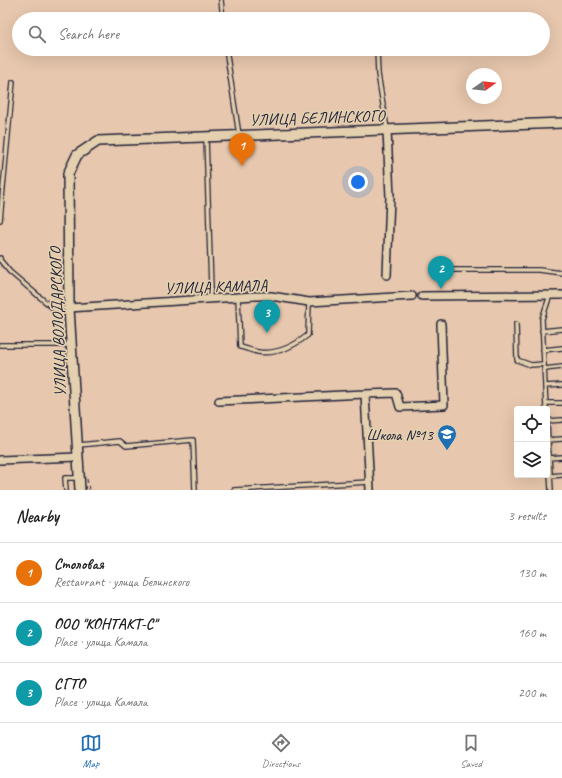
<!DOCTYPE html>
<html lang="en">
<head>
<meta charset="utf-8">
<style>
  :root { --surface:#fff; --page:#f6f6f6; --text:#222; --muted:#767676; --line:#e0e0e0; --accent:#1f6fb2 }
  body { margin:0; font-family:Caveat,sans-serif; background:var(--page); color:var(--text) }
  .controls { position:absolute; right:12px; bottom:12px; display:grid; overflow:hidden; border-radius:4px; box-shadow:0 4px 16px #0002 }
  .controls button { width:36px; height:36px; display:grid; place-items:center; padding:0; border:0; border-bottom:1px solid var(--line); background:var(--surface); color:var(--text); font:20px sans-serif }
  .compass { position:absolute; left:466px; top:68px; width:36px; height:36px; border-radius:50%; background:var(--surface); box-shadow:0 4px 16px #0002; rotate:76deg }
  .you { position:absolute; left:358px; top:182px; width:14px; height:14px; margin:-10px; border:3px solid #fff; border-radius:50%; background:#1a73e8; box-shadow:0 0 0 6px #1a73e833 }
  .badge { display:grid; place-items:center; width:26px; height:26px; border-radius:50%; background:var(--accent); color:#fff; font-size:13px; font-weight:700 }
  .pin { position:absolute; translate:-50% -33px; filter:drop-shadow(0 1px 2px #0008) }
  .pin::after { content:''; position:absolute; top:21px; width:14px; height:12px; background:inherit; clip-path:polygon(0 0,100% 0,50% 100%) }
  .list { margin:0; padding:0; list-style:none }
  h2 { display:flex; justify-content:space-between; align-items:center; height:52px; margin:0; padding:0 16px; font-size:17px }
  h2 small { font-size:13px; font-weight:400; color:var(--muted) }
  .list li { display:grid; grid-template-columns:26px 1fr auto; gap:12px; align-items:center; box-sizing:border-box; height:60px; padding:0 16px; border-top:1px solid var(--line) }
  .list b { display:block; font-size:15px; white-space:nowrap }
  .list p { margin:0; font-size:13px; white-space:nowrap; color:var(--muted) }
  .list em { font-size:13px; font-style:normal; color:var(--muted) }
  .icon { flex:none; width:22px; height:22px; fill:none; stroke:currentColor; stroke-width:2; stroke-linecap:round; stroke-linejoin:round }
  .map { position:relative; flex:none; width:562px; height:490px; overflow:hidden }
  .search { position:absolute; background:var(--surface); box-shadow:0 4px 16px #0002; left:12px; right:12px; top:12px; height:44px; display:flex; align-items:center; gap:10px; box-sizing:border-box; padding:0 14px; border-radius:22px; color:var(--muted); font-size:15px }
  .sheet { height:232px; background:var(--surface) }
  nav { display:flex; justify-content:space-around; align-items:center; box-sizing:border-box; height:56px; border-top:1px solid var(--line); background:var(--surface); font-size:11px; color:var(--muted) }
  nav a { display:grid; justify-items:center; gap:2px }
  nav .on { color:var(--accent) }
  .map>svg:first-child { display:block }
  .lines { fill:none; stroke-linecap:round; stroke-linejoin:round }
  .lane-casing { stroke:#22223b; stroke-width:6 }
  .street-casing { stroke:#22223b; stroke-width:10 }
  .secondary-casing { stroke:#22223b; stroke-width:12 }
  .path { stroke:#22223b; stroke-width:1; stroke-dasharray:4 3; stroke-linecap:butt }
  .lane { stroke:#e4d0ae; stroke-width:3.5 }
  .street { stroke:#e4d0ae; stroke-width:7 }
  .secondary { stroke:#e4d0ae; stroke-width:9 }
  .labels { text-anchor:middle; stroke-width:3.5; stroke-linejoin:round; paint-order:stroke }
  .street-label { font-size:16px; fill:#22223b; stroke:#e4d0ae }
  .poi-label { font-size:16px; fill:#22223b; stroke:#e4d0ae; text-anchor:end }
</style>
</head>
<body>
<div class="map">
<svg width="562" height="490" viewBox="0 0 562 490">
  <rect width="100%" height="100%" fill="#e7c7ad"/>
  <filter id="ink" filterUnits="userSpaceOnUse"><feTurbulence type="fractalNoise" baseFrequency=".025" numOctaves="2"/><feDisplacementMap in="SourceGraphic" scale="8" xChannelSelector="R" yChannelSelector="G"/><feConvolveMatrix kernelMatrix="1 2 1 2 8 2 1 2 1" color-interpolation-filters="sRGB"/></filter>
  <g filter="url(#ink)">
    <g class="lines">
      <g class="lane-casing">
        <path id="lane" d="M221 0 223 19
          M226 49 239 135
          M387 129 378 74 377 50 390 49
          M206 138 211 287 209 299
          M0 220 13 82
          M0 258V260L10 272 54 309 68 308
          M436 270H539L562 273
          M238 297 240 347C246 348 252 351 258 352 277 355 294 346 308 335L309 302
          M516 324 517 360 531 365 544 364
          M542 331 562 329
          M0 345H70
          M543 350 562 348
          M544 369 562 367
          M545 386 562 385
          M546 403H562
          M546 409 542 319 550 295
          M547 421 562 420
          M547 423 551 490
          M548 440 562 439
          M79 445 120 441 126 446 193 440 195 490
          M549 458 562 457
          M550 476 562 475
          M66 490 65 478H78
          M234 490 369 482"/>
      </g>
      <g class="street-casing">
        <path id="street" d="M387 130 390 197 387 275
          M422 296 562 295
          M69 308 254 296H271L309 302 412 296
          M219 401 365 394
          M0 460 78 457
          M370 490 365 394 396 393 400 407 444 405 441 324"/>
      </g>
      <g class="secondary-casing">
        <path id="secondary" d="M80 490 69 308 68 174 77 155 98 141 562 123"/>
      </g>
      <path class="path" d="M87 479 89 490"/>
      <use href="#lane" class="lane"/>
      <use href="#street" class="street"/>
      <use href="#secondary" class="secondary"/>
    </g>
  </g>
  <defs>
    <g id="school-pin" transform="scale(1)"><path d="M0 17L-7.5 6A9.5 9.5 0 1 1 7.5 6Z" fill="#1f6fb2" stroke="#e4d0ae"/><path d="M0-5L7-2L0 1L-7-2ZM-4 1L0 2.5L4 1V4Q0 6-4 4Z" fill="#fff"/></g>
  </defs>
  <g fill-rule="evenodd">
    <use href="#school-pin" x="447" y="434"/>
  </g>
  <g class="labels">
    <g class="street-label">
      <text transform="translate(317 117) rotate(-2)" y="6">УЛИЦА БЕЛИНСКОГО</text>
      <text transform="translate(216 286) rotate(-2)" y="6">УЛИЦА КАМАЛА</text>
      <text transform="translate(57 322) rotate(-92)" y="6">УЛИЦА ВОЛОДАРСКОГО</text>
    </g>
    <g class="poi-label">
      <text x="433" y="440">Школа №13</text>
    </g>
  </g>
</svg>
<div class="controls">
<button><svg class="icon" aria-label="locate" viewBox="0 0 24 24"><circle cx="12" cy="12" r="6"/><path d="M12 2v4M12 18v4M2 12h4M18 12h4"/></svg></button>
<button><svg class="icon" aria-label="layers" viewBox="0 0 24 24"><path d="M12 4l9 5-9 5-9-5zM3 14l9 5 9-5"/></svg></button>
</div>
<svg class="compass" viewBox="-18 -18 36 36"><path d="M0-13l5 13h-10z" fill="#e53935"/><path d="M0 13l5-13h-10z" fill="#767676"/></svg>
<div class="you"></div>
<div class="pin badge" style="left:242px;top:166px;background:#e8710a">1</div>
<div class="pin badge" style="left:441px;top:289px;background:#0f9aa8">2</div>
<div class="pin badge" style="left:267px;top:333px;background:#0f9aa8">3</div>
<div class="search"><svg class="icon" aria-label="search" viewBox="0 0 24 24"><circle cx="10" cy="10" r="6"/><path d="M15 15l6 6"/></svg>Search here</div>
</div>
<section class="sheet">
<h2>Nearby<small>3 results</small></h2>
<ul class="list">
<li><span class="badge" style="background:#e8710a">1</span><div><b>Столовая</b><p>Restaurant · улица Белинского</p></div><em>130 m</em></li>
<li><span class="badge" style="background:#0f9aa8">2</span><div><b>ООО &quot;КОНТАКТ-С&quot;</b><p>Place · улица Камала</p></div><em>160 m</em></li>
<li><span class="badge" style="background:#0f9aa8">3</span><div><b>СГТО</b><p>Place · улица Камала</p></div><em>200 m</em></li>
</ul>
</section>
<nav>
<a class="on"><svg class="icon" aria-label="map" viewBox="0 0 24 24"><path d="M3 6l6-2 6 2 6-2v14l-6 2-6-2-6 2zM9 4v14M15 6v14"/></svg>Map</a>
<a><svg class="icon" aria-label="directions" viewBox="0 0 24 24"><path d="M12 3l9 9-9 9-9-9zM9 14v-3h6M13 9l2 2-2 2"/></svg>Directions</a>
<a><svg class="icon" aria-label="saved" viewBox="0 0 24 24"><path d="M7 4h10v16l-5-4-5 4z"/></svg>Saved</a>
</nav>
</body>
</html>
